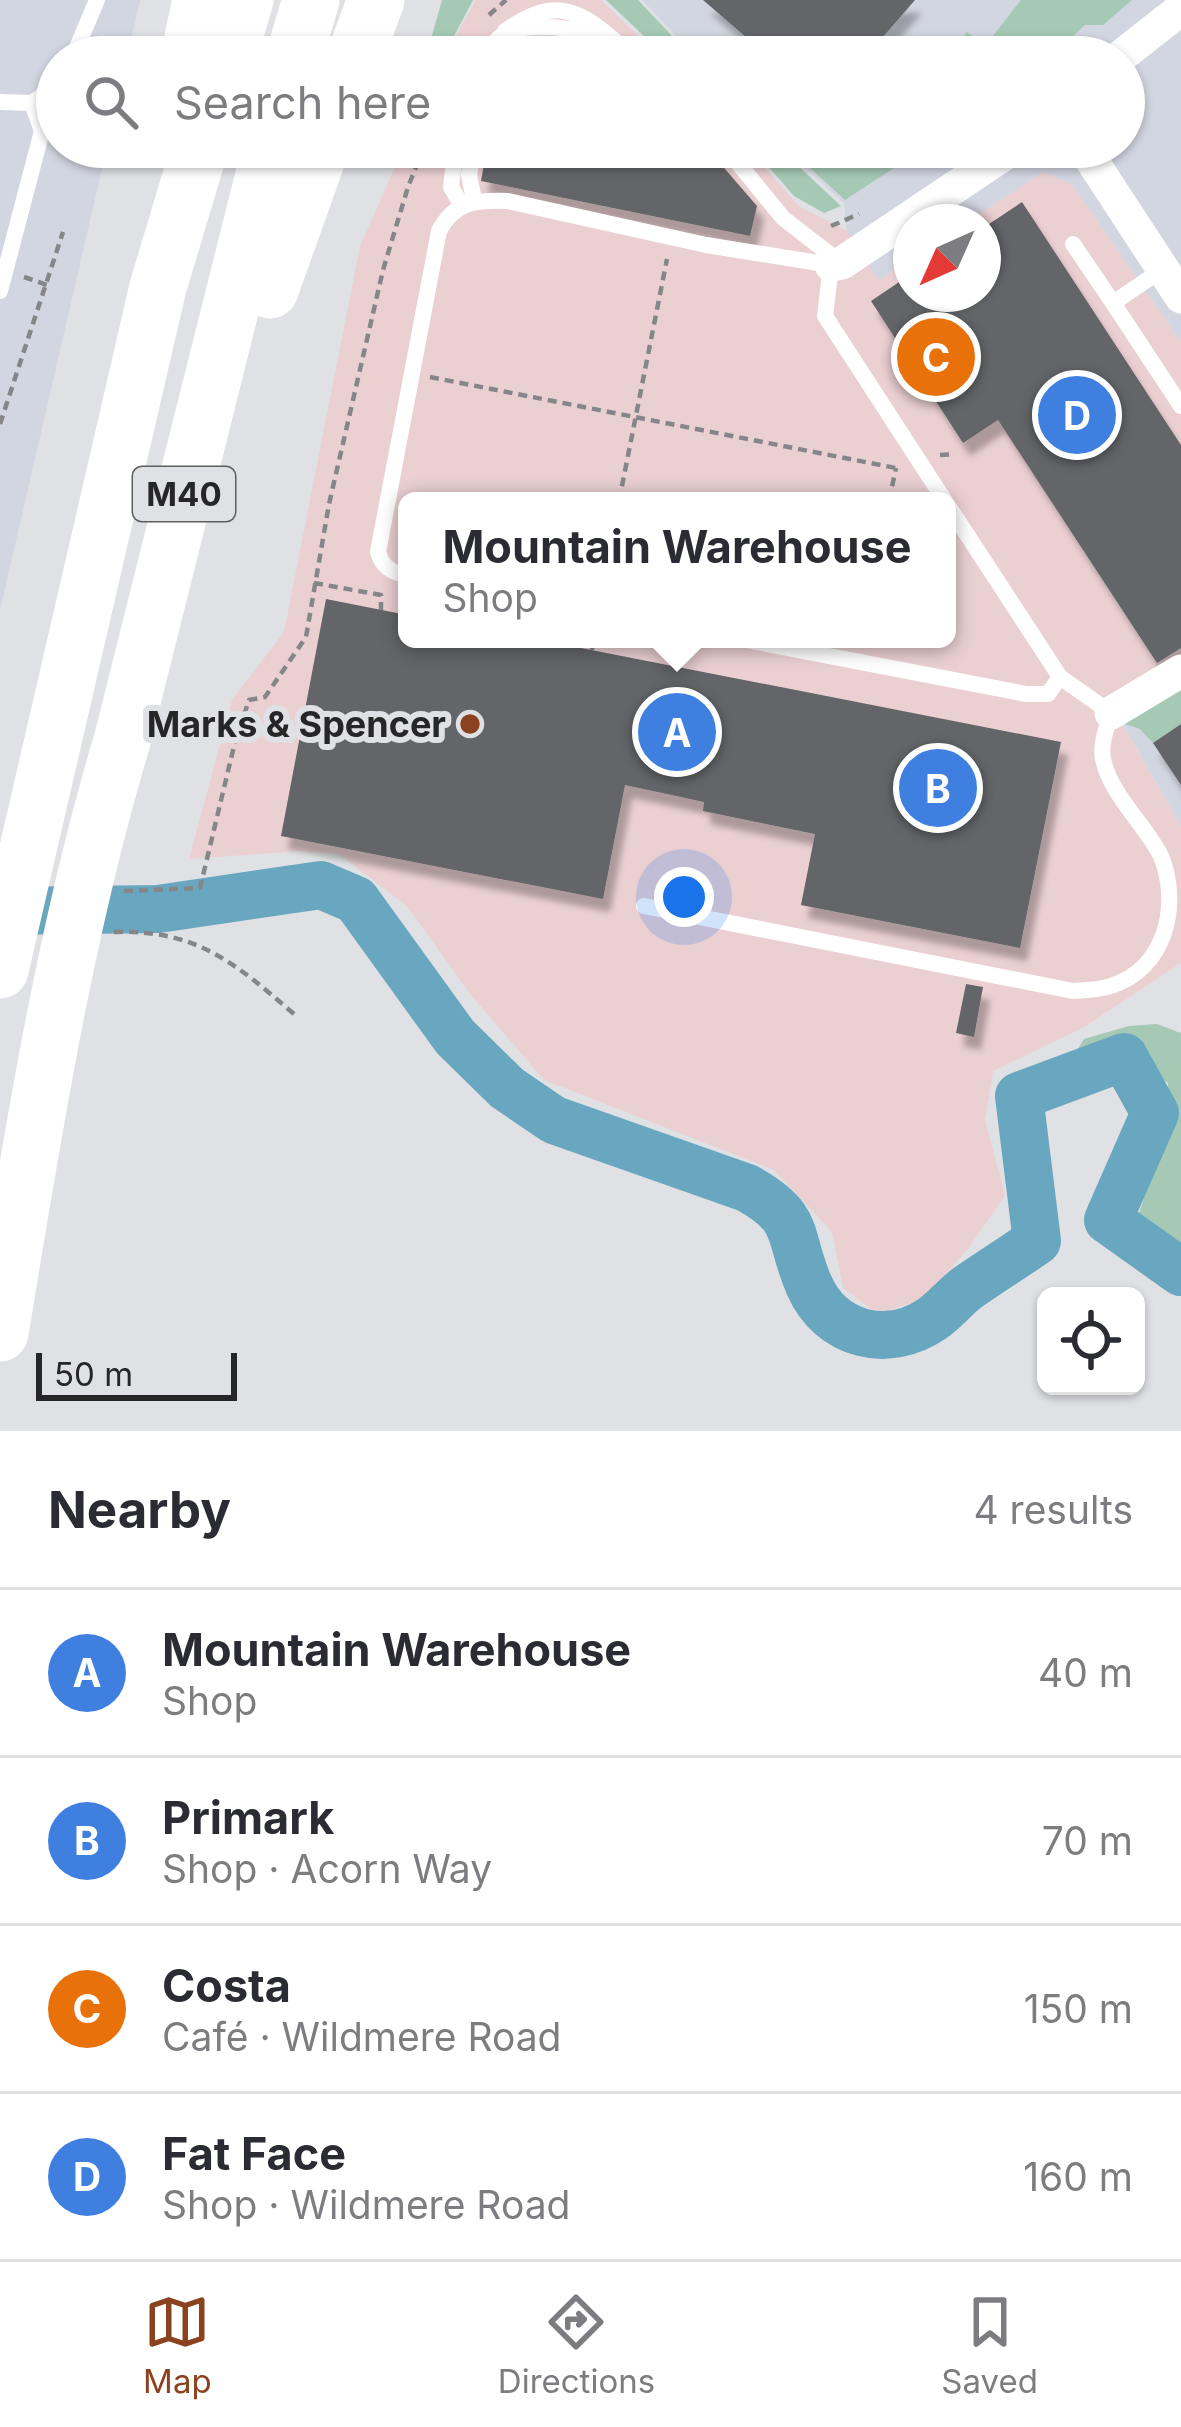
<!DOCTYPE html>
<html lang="en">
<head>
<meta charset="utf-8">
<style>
  :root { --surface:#fff; --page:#f7f7f7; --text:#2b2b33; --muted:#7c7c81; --line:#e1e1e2; --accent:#8a431e }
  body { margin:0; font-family:Inter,sans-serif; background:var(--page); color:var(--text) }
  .controls { position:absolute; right:36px; bottom:36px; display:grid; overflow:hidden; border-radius:18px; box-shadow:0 3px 9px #0004 }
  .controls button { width:108px; height:108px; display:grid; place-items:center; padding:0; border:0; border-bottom:3px solid var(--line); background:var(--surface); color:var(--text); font:60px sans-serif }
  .compass { position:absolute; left:893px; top:204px; width:108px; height:108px; border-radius:50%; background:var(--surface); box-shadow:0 3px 9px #0004; rotate:225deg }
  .scale { position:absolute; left:36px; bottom:30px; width:201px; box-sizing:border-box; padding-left:12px; border:6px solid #262627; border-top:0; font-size:33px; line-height:42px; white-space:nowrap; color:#262627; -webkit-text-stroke:9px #e0e1e4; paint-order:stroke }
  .you { position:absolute; left:684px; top:897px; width:42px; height:42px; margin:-30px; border:9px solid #fff; border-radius:50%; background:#1a73e8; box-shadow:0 0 0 18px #1a73e833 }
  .badge { display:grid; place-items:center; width:78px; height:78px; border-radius:50%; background:var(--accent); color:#fff; font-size:39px; font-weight:700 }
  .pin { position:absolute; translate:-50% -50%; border:6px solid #fff; box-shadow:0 3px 12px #0006 }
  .popup { position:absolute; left:398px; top:492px; width:558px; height:156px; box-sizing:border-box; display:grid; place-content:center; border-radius:18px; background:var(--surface); filter:drop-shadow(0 3px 9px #0005); font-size:39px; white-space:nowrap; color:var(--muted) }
  .popup b { font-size:45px; color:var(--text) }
  .popup::after { content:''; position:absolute; left:50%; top:100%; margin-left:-24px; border:24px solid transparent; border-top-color:var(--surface) }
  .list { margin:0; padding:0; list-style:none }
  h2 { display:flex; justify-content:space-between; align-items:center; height:156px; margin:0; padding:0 48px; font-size:51px }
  h2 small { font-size:39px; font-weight:400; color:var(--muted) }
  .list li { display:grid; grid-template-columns:78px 1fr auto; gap:36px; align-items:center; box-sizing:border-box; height:168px; padding:0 48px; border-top:3px solid var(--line) }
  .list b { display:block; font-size:45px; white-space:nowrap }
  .list p { margin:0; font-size:39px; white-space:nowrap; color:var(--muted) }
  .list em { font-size:39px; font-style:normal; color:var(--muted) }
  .icon { flex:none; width:66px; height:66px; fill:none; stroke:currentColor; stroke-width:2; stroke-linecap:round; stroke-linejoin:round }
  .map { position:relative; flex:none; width:1181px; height:1431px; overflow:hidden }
  .search { position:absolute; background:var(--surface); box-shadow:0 3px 9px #0004; left:36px; right:36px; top:36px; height:132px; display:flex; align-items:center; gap:30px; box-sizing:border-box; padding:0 42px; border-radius:66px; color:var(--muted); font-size:45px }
  .sheet { height:828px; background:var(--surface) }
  nav { display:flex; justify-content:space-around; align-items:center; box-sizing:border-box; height:168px; border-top:3px solid var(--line); background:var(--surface); font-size:33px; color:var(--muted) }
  nav a { display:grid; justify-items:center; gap:6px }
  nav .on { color:var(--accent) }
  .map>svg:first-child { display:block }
  .commercial { fill:#ebd0d2; fill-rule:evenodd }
  .built { fill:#d2d6e0 }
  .green { fill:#a5c9b5 }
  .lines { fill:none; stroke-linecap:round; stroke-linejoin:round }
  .river { stroke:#68a7bf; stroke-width:48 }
  .building { fill:#646567; filter:url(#shadow) }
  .path { stroke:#858688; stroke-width:4.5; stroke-dasharray:9 6; stroke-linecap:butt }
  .service { stroke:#fff; stroke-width:16 }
  .minor { stroke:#fff; stroke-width:33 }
  .motorway { stroke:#fff; stroke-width:57 }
  .poi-dot { fill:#8a431e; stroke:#e0e1e4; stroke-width:4.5 }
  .labels { text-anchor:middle; stroke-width:12; stroke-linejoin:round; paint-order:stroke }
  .shield { fill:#e0e1e4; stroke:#5e5e60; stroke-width:3 }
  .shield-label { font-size:33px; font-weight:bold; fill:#262627 }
  .poi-label { font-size:36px; font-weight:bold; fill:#262627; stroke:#e0e1e4; text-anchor:end }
</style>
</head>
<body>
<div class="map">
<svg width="1181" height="1431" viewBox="0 0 1181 1431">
  <defs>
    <filter id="shadow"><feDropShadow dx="7" dy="13" stdDeviation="3" flood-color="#0004"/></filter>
  </defs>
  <rect width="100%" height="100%" fill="#e0e1e4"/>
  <path class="commercial" d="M476 0H601L660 57H444Z
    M404 147H746L800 207 847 231 879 280 911 259V294H983V222H967L1043 172 1072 184 1181 342V683L1122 724 1181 826V963L1084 1027 993 1071 985 1120 1005 1195 968 1249 923 1299 878 1314 843 1288 832 1232 774 1170 544 1080 471 995 407 906 339 854 300 851 189 859 232 700 284 632 360 246ZM407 501H947V639H407Z"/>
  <path class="built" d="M0 0H140L127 57H57V147H107L0 610Z
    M642 0H1181V342L1072 184 1043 172 967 222H911V259L879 280 847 231 844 203 783 147H1124V57H696Z
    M1181 683V826L1122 723Z"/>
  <path class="green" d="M442 0H473L443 57H426Z
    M606 0H638L692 57H666Z
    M1021 0H1132L1103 25H1085L1050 57H947L967 32 985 46Z
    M751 147H778L841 206 824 213 794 196Z
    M787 147H926L845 200Z
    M1181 684V724L1153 743 1140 729 1122 723Z
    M1157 1024 1181 1033V1253L1139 1213 1169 1123 1168 1083 1119 1048 1072 1058 1084 1039 1129 1026Z"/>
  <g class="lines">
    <path class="river" d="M0 911 158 909 321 885 356 900 455 1037 507 1088 554 1120 747 1188C803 1219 787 1235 809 1285 831 1336 888 1349 932 1319 945 1310 955 1297 967 1288 990 1272 1014 1257 1037 1241L1019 1096 1124 1057 1155 1113 1108 1220 1181 1272"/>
  </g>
  <path class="building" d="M703 0H915L876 45 890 57H769Z
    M487 147H706L757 206 750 236 481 181Z
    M1022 202 1181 445V648L1157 663 998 420 963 443 871 301 911 274V294H983V228Z
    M326 599 407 615V639H535L1061 742 1020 948 801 905 815 834 703 811 704 802 625 785 603 899 281 836Z
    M1181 724V785L1153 743Z
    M966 984 983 987 974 1037 956 1033Z"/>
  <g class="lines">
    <path class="path" d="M489 15 506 0
      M1077 57 1091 45
      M831 226 859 214
      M24 277 47 285
      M430 377 896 468
      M0 424 63 232
      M940 455 955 454
      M619 501 667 259
      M889 501 896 468
      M314 583 381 595V610
      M592 650 593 639
      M124 891 200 888 235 742 249 700 265 697 306 637 329 504 383 270 408 187 424 147
      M114 932C196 929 235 963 294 1014"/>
    <path class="service" d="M505 31C550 0 574 4 616 42
      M73 57 97 0
      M485 57C490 50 495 39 503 35 536 17 605 30 630 57
      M0 102 32 103 57 84
      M456 147 451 187 462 206
      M474 147 469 175 474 200
      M725 147 783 218 841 263
      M1073 244 1113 303
      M1163 269 1113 303 1181 406
      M0 291 42 131 32 103
      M407 575C392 573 382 567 378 552L439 231C455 201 476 200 508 201L706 245 831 265 825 316 945 501
      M741 639 1026 694H1048L1060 677
      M644 906 1073 991C1085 990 1099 990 1111 986 1165 969 1181 906 1161 856 1145 824 1111 796 1103 759 1100 744 1107 727 1111 713L1060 677 947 504"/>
    <path class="minor" d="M1120 57 1181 9
      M1083 147 1181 297
      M831 265 842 263 1015 147
      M1111 713 1181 671"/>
    <path class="motorway" d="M189 57 201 0
      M228 57 245 0
      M294 57 311 0
      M355 57 376 0
      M270 290 321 147
      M0 970 158 287 200 147
      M0 1333C33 1133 64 935 122 741L271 147"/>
  </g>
  <circle class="poi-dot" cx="470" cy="724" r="12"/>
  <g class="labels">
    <rect class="shield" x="133" y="467" width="102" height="54" rx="9"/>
    <g class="shield-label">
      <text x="184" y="506">M40</text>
    </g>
    <g class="poi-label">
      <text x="446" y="737">Marks &amp; Spencer</text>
    </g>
  </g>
</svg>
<div class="controls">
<button><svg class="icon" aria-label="locate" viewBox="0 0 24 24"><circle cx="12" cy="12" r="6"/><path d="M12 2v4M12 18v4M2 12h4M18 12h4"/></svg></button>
</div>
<svg class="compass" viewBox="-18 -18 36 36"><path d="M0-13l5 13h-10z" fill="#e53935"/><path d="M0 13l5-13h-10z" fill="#7c7c81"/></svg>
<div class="scale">50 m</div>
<div class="you"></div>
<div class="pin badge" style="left:677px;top:732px;background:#3f7fe0">A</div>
<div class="popup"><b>Mountain Warehouse</b>Shop</div>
<div class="pin badge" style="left:938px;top:788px;background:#3f7fe0">B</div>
<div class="pin badge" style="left:936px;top:357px;background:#e8710a">C</div>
<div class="pin badge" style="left:1077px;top:415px;background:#3f7fe0">D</div>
<div class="search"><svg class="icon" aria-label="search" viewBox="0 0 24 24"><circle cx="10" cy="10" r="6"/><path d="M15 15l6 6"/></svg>Search here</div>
</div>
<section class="sheet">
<h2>Nearby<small>4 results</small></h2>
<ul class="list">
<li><span class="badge" style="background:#3f7fe0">A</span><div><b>Mountain Warehouse</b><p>Shop</p></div><em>40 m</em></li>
<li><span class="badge" style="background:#3f7fe0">B</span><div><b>Primark</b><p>Shop · Acorn Way</p></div><em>70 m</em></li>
<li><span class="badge" style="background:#e8710a">C</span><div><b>Costa</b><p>Café · Wildmere Road</p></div><em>150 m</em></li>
<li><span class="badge" style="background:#3f7fe0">D</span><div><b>Fat Face</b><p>Shop · Wildmere Road</p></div><em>160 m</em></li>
</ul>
</section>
<nav>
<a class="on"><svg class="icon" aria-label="map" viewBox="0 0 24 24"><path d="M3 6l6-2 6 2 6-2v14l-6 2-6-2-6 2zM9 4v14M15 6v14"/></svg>Map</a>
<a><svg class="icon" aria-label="directions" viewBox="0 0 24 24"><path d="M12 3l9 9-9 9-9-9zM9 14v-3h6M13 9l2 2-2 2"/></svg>Directions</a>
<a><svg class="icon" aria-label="saved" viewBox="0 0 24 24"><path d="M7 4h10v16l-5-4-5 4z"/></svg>Saved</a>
</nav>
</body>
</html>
